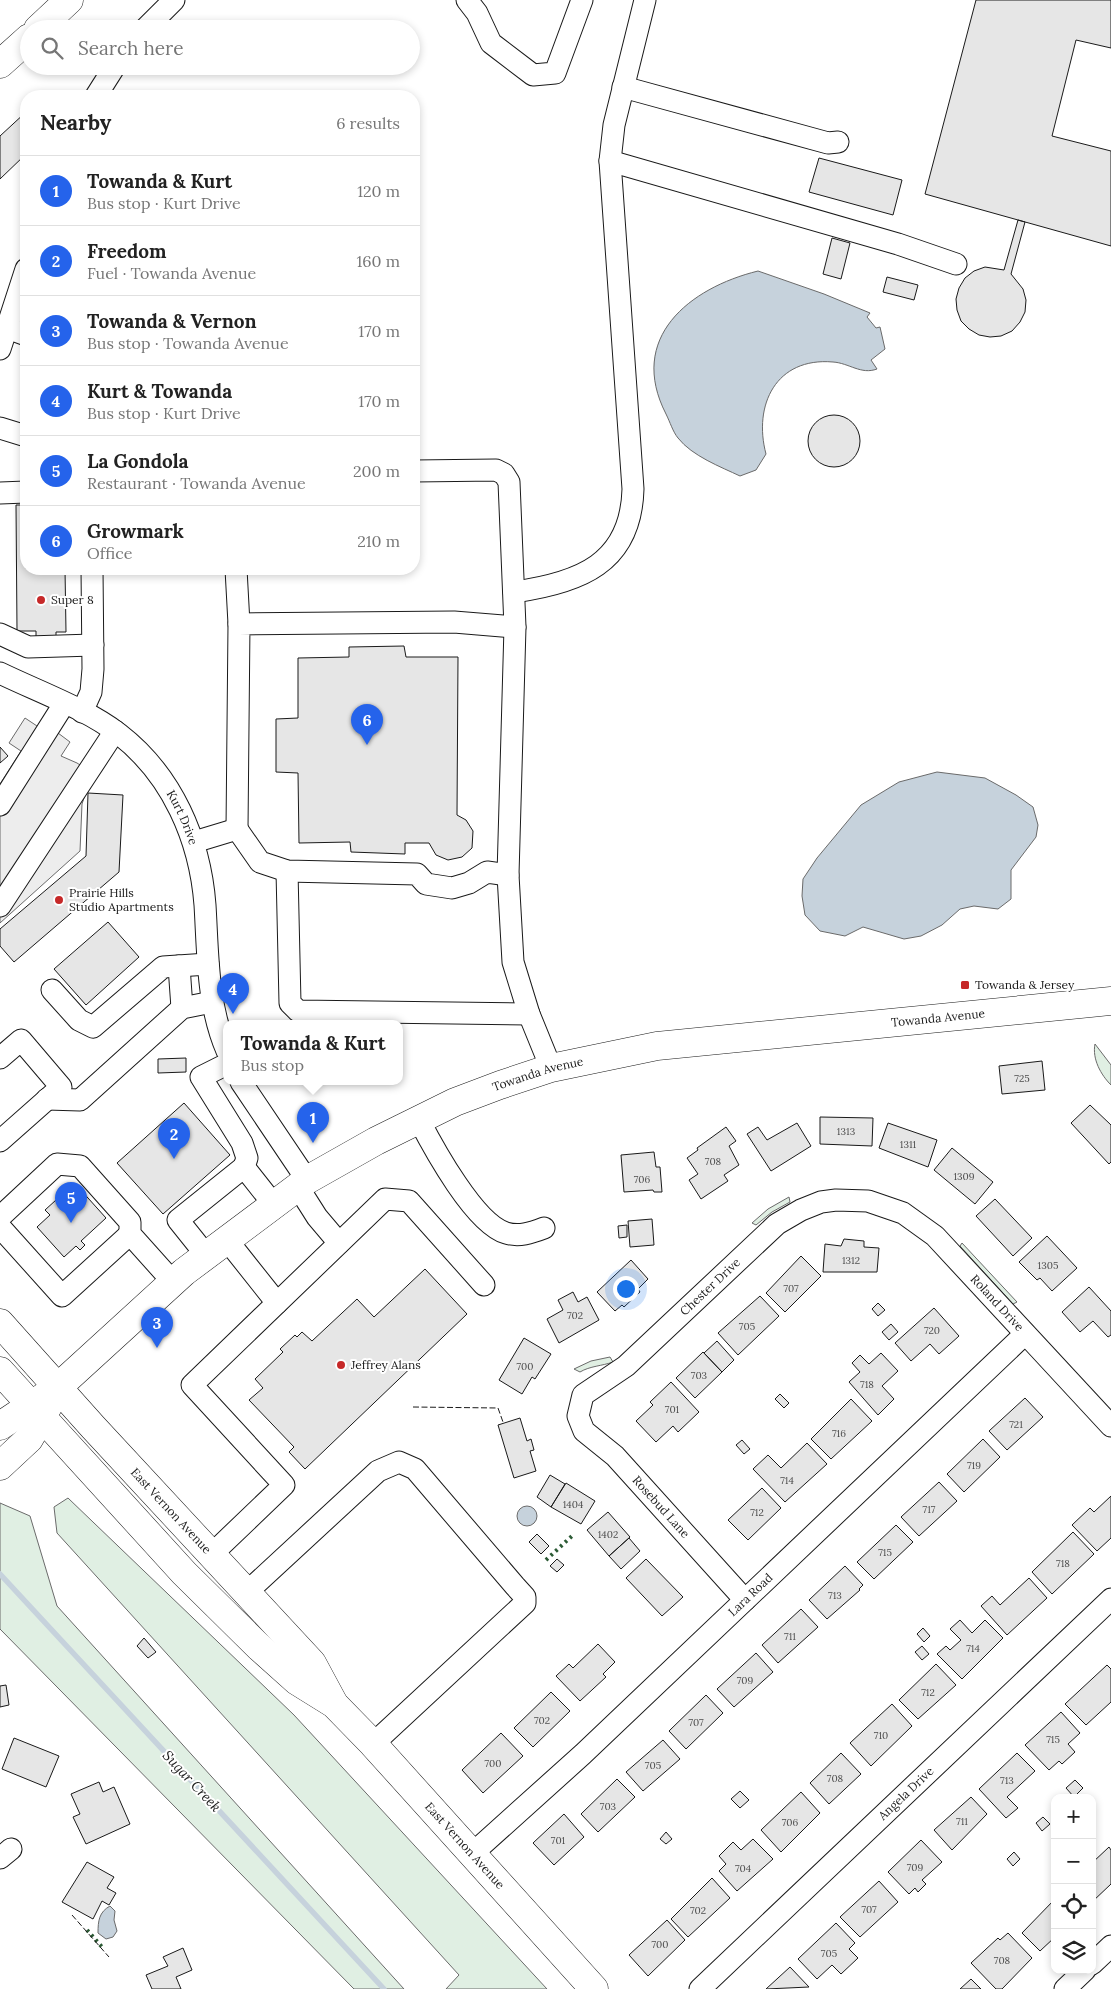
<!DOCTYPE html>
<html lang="en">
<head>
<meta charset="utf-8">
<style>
  :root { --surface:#fff; --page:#f6f6f6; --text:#222; --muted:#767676; --line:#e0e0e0; --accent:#2563eb }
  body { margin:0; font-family:Lora,serif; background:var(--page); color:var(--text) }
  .controls { position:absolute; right:15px; bottom:15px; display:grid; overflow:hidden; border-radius:10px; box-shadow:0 2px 8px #0003 }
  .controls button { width:45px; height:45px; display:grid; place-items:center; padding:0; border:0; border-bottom:1px solid var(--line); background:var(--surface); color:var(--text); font:25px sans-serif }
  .you { position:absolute; left:625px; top:1288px; width:18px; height:18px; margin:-12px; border:4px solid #fff; border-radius:50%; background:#1a73e8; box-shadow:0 0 0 8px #1a73e833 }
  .badge { display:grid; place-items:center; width:32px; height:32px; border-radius:50%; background:var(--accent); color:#fff; font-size:16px; font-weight:700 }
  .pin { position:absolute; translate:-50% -41px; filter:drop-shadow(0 1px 2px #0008) }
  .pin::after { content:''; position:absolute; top:26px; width:18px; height:15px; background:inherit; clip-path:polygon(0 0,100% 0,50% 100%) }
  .popup { position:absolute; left:223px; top:1020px; width:180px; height:65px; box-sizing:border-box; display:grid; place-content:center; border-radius:10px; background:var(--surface); filter:drop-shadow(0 1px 4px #0005); font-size:16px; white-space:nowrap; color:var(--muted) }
  .popup b { font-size:19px; color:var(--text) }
  .popup::after { content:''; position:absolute; left:50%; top:100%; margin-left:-10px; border:10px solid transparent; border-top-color:var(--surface) }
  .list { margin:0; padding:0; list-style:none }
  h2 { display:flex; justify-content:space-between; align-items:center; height:65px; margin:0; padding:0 20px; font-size:21px }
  h2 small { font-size:16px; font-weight:400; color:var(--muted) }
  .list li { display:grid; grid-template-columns:32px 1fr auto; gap:15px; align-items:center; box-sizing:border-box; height:70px; padding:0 20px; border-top:1px solid var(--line) }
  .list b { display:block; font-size:19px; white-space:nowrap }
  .list p { margin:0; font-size:16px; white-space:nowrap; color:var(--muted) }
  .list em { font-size:16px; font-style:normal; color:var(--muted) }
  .icon { flex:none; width:28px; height:28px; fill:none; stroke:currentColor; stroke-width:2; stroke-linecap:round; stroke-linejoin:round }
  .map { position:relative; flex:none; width:1111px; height:1989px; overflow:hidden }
  .search { position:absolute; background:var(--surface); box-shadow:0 2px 8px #0003; left:20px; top:20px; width:400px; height:55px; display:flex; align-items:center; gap:12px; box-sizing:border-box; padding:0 18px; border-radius:28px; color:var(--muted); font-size:19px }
  .panel { position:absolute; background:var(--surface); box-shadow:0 2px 8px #0003; left:20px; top:90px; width:400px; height:485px; border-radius:20px }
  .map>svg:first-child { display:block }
  .green { fill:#e0efe3; stroke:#6a6a6a }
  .parking { fill:#ededed; stroke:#6a6a6a }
  .water { fill:#c6d2dc; stroke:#6a6a6a }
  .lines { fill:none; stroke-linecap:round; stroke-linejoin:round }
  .stream { stroke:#c6d2dc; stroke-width:5.5 }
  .building { fill:#e6e6e6; stroke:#1a1a1a }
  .minor-casing { stroke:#1a1a1a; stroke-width:23 }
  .major-casing { stroke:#1a1a1a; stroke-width:29 }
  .highway-casing { stroke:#1a1a1a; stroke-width:29 }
  .minor { stroke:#fff; stroke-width:21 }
  .major { stroke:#fff; stroke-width:28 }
  .highway { stroke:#fff; stroke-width:28 }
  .hedge { stroke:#2b5a34; stroke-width:4; stroke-dasharray:2.5 4; stroke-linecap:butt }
  .fence { stroke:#1a1a1a; stroke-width:1; stroke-dasharray:6 2.5; stroke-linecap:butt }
  .poi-dot { fill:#c62828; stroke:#fff; stroke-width:2 }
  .labels { text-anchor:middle; stroke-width:4; stroke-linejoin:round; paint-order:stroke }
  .number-label { font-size:10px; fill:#4d4d4d }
  .poi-label { font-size:12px; fill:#1a1a1a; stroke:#fff; text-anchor:start }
  .street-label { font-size:12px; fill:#1a1a1a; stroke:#fff }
  .water-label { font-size:14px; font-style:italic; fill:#1a1a1a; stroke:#fff }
</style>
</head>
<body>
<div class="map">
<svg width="1111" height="1989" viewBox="0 0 1111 1989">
  <rect width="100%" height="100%" fill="#fff"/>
  <path class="green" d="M1095 1044 1111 1065V1085C1101 1075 1092 1059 1095 1044Z
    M789 1197 790 1202 772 1212 756 1225 752 1223 768 1209Z
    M962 1243 1017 1302 1013 1304 960 1246Z
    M610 1357 613 1362C602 1366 590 1366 580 1372L574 1369 591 1361Z
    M68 1498 294 1715 547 1989H446L459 1975 57 1533 54 1507Z
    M0 1503 30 1516 57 1606 404 1989H354L0 1629Z"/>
  <path class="parking" d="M25 718 37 726 58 733 70 742 61 756 77 763 97 776 87 789 82 804 80 851 0 923V784L21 751 9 743Z"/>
  <path class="water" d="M758 271 824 294 870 313 867 317 876 328 880 327 885 349 871 360 877 369C861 375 849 363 833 362 776 357 753 405 766 454L756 470 740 476C721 467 692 456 678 438 673 432 670 422 666 414 627 338 689 288 758 271Z
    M937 772 985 778 1016 795 1033 807 1038 825 1036 837 1011 870V899L998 909 974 906 960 909 942 925 921 936 904 939 863 927 845 936 820 931 805 915 802 896 803 879 817 858 861 805 899 782Z
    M517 1516a10 10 0 1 1 20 0a10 10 0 1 1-20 0Z
    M110 1906 115 1911 114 1920 117 1931 113 1937 106 1939 98 1933C98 1921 99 1912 110 1906Z"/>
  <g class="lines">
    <path class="stream" d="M0 1574 384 1989"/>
  </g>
  <path class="building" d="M976 0H1111V48L1076 40 1052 136 1111 151V246L925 194Z
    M26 112V154L0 179V136Z
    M819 158 902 180 893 215 809 192Z
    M1018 220 1025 222 1011 274 1023 289 1026 300 1025 312 1020 322 1012 331 1001 336 990 337 979 335 969 329 961 321 957 310 956 299 959 288 965 278 974 271 985 267 1004 270Z
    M832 238 850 243 841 279 823 274Z
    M887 277 918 285 914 300 883 292Z
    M808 441a26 26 0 1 1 52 0a26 26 0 1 1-52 0Z
    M16 505H26V569H65L66 632H56V639H36V631H17Z
    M404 646 406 657H458L457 815 466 820 473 831 472 848 462 857 448 860 436 855 429 843H405V854L351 852 350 842 299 843 298 773 276 772V719L298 718V658L349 657V647Z
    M0 747 8 756 0 763Z
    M88 793 123 795 119 872 14 962 0 946V929L86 856Z
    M108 922 139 957 86 1005 54 969Z
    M186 1058V1072L158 1073V1059Z
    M1042 1061 1045 1090 1002 1094 999 1066Z
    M184 1103 230 1155 163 1214 117 1163Z
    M1090 1105 1111 1125V1162L1109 1164 1071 1123Z
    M820 1117 873 1118 872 1146 820 1144Z
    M797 1123 811 1146 771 1171 747 1134 758 1127 767 1140Z
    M888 1123 937 1140 928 1167 879 1148Z
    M726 1127 736 1141 729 1146 739 1165 724 1175 728 1181 701 1199 689 1180 698 1174 687 1158 698 1150 697 1148Z
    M952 1148 993 1182 975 1204 934 1170Z
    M654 1152 656 1167H660L662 1192H654L653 1190 624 1192 621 1155Z
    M79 1188 106 1218 81 1241 85 1245 80 1250 76 1246 64 1257 37 1227 50 1215 45 1210 56 1200 61 1205Z
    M995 1199 1032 1238 1013 1256 976 1216Z
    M652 1219 654 1245 630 1247 628 1221Z
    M627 1225V1237L619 1238 618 1226Z
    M1047 1236 1077 1268 1052 1291 1040 1278 1037 1280 1019 1262Z
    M844 1239 864 1241V1247L879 1248 877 1272H823L825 1244 841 1246Z
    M801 1256 821 1276 785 1312 766 1293Z
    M631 1260 648 1279 638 1289 640 1292 624 1307 622 1305 615 1311 597 1292Z
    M425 1269 467 1314 305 1469 289 1452 294 1447 249 1400 263 1388 255 1379 283 1352 280 1349 295 1335 297 1337 302 1332 312 1341 357 1299 374 1317Z
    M1089 1287 1111 1311V1335L1108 1337 1093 1321 1080 1332 1062 1312Z
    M573 1292 578 1302 587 1297 599 1320 559 1343 547 1319 563 1310 558 1300Z
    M760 1296 779 1316 738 1355 718 1333Z
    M878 1303 885 1310 878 1316 872 1309Z
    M934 1308 959 1336 939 1354 930 1344 911 1361 895 1343Z
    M891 1324 898 1332 889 1340 882 1332Z
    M524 1338 551 1354 535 1379 532 1377 522 1394 499 1380Z
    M717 1341 734 1360 722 1372 704 1353Z
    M703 1352 722 1372 695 1398 676 1378Z
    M881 1353 898 1371 882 1386 894 1399 878 1415 849 1382 860 1372 852 1363 860 1355 869 1364Z
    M671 1382 699 1412 678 1432 673 1426 656 1442 636 1421 653 1405 650 1402Z
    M780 1394 789 1403 784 1408 775 1399Z
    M1025 1398 1043 1417 1007 1450 989 1431Z
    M851 1399 872 1421 831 1459 811 1439Z
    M520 1418 527 1441 531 1439 534 1450 530 1451 536 1471 514 1478 498 1425Z
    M983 1439 1000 1457 964 1492 947 1474Z
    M742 1440 750 1449 744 1454 736 1445Z
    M807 1443 827 1464 785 1502 753 1469 768 1455 781 1468Z
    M550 1475 565 1484 551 1507 537 1497Z
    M939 1482 957 1501 919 1536 901 1517Z
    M566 1483 595 1501 581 1524 551 1507Z
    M762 1488 781 1508 748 1540 728 1520Z
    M1111 1496V1538L1097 1551 1072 1525 1090 1508 1094 1512Z
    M608 1512 630 1537 609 1556 587 1530Z
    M896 1525 913 1542 874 1579 857 1562Z
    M1073 1532 1094 1554 1052 1594 1032 1572Z
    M537 1534 549 1546 541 1554 529 1542Z
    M629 1538 640 1551 621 1569 609 1556Z
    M557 1559 564 1565 557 1572 550 1566Z
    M646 1559 683 1597 662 1616 626 1578Z
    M845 1566 863 1585 859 1589 860 1590 827 1619 809 1600Z
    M1029 1578 1047 1598 1007 1635 981 1606 992 1596 1000 1605Z
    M801 1609 818 1627 778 1663 762 1645Z
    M960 1620 972 1633 985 1620 1003 1638 962 1679 937 1654 946 1646 950 1650 961 1640 950 1629Z
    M923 1628 930 1636 924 1642 917 1634Z
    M144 1638 156 1652 148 1658 137 1646Z
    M598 1644 615 1662 603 1674 606 1677 580 1701 556 1676 569 1664 573 1668Z
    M922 1646 929 1654 922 1660 915 1652Z
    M756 1653 773 1672 734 1707 717 1689Z
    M936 1664 956 1685 918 1719 899 1700Z
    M1107 1665 1111 1669V1702L1086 1725 1065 1704Z
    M6 1685 9 1705 0 1707V1686Z
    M551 1692 570 1711 533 1747 514 1728Z
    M706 1695 723 1713 686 1749 669 1731Z
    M892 1704 912 1726 871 1766 850 1743Z
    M1061 1712 1080 1733 1068 1744 1075 1752 1062 1764 1059 1761 1049 1770 1025 1745Z
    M501 1733 523 1756 483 1793 462 1770Z
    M14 1738 59 1756 46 1787 2 1769Z
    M663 1740 680 1759 643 1791 626 1772Z
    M841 1753 861 1774 829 1804 810 1783Z
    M1017 1753 1035 1771 1007 1797 1018 1808 1006 1818 979 1789Z
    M617 1779 635 1797 598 1832 581 1814Z
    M1075 1780 1083 1788 1074 1797 1066 1788Z
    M99 1782 103 1792 114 1787 130 1824 86 1844 73 1817 80 1814 71 1794Z
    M740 1791 749 1800 740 1808 731 1799Z
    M801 1792 820 1813 781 1852 761 1830Z
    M971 1797 987 1814 952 1850 934 1830Z
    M564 1814 584 1837 554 1865 533 1843Z
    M1043 1817 1050 1824 1042 1831 1036 1823Z
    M666 1832 672 1839 666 1844 660 1839Z
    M753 1839 773 1859 737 1891 719 1871 726 1864 719 1856 733 1842 741 1850Z
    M921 1840 942 1862 922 1880 926 1884 918 1892 915 1888 909 1894 888 1872Z
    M1109 1847 1111 1850V1884L1092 1902V1863Z
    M1014 1852 1020 1859 1013 1866 1007 1859Z
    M87 1862 114 1877 107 1888 116 1893 109 1905 102 1901 93 1919 62 1902Z
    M712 1878 730 1898 688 1937 671 1919Z
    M879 1881 898 1902 860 1937 840 1917Z
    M1055 1899V1937L1040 1951 1022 1933Z
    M667 1920 685 1940 648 1976 629 1955Z
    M836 1923 855 1943 849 1949 858 1958 841 1974 832 1965 817 1979 798 1959Z
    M1008 1933 1032 1958 1002 1989H996L971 1963 998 1938 1000 1940Z
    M183 1948 192 1970 176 1977 181 1989H152L146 1975 168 1966 163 1957Z
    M790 1967 809 1987 766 1989Z
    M971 1979 981 1989H960Z"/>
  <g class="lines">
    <g class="minor-casing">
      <g id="minor">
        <path d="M467 0 477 13 491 43 533 75 555 73 582 0"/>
        <path d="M145 29 174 0"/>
        <path d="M623 87 828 143 838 142"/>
        <path d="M96 96 115 66"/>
        <path d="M610 161 898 244 956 264"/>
        <path d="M7 328 26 335"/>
        <path d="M0 349 26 269"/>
        <path d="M0 428 26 436"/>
        <path d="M0 493 26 492"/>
        <path d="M236 569 239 624"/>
        <path d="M514 592C579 583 631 564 633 489L610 161 614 125 645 0"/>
        <path d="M0 634 28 647 93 645"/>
        <path id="s1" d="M0 673C37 691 87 709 119 734 172 775 200 839 205 905 208 954 207 1005 227 1051"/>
        <path d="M82 712 91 692 93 669 92 569"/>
        <path d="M0 805 64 704"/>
        <path d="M237 829 239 624 454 622 515 627"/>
        <path d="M194 842 237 829 260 862 287 871 417 874 426 884 452 888 469 883 487 872 508 875 515 627 509 482 504 474 496 470 414 471"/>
        <path d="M287 871 290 1003 298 1011 529 1014"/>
        <path d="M508 875 513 962 529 1014 551 1068"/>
        <path d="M0 906 115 731"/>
        <path d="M179 966 182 1008"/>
        <path d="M52 990 79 1020 93 1027 163 967 208 964"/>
        <path d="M0 1058 21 1040 61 1087 0 1141"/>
        <path d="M227 1064 201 1077 242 1143 247 1158 244 1167"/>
        <path d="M241 1082 307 1180"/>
        <path d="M47 1099 80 1100 182 1008 212 1002"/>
        <path d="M419 1120C434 1149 475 1224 506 1233 519 1237 531 1233 544 1228"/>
        <path d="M298 1187 317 1217 339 1243"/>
        <path d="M0 1217 57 1164 80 1166 130 1222V1234L173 1282"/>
        <path d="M0 1227 62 1296 130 1234"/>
        <path d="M227 1240 277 1303"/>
        <path d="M206 1255 178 1220 244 1167 274 1205"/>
        <path d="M212 1554 284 1485 192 1385 385 1199 409 1201 484 1285"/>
        <path d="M247 1592 378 1471 399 1462 415 1469 515 1586 525 1597V1603L373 1744"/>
        <path id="s2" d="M745 1600 615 1456 584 1431 578 1416 583 1395 626 1366 777 1224 801 1210 821 1202 836 1200 868 1201 903 1213 935 1236 1111 1426"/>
        <path id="s3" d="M473 1853 583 1754 1025 1334"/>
        <path d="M0 1858 11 1849"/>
        <path d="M1092 1964 1111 1946"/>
        <path id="s4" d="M700 1989 1111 1599"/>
        <path d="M1065 1989 1085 1970"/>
      </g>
    </g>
    <g class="major-casing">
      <g id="major">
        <path id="s5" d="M0 1323 93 1427 312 1663 333 1702"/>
        <path id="s6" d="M0 1371 184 1573 259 1647 297 1681 334 1704 373 1744 594 1989"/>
        <path id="s7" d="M0 1426 57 1388 184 1272 307 1180 376 1141 455 1102 500 1085 551 1068 657 1046 1111 1001"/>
        <path d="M0 1466 29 1439 51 1401"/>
      </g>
    </g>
    <g class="highway-casing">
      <path id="highway" d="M38 29 69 0
        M0 64 29 38"/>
    </g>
    <use href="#minor" class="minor"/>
    <use href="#major" class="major"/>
    <use href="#highway" class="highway"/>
    <path class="hedge" d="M546 1560 573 1535
      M87 1930 102 1947"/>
    <path class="fence" d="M413 1407 498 1408 503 1422
      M72 1915 109 1957"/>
  </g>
  <g class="poi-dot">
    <circle cx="41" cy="600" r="5"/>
    <circle cx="59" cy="900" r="5"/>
    <rect x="960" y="980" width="10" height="10" rx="2.5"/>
    <circle cx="341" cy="1365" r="5"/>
  </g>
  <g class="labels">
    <g class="number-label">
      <text x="1022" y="1082">725</text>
      <text x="846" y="1135">1313</text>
      <text x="908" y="1148">1311</text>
      <text x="713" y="1165">708</text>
      <text x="964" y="1180">1309</text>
      <text x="642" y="1183">706</text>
      <text x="851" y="1264">1312</text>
      <text x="1048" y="1269">1305</text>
      <text x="791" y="1292">707</text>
      <text x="575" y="1319">702</text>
      <text x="747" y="1330">705</text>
      <text x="932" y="1334">720</text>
      <text x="525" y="1370">700</text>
      <text x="699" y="1379">703</text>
      <text x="867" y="1388">718</text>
      <text x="672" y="1413">701</text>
      <text x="1016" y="1428">721</text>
      <text x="839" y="1437">716</text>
      <text x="974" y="1469">719</text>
      <text x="787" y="1484">714</text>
      <text x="573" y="1508">1404</text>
      <text x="929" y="1513">717</text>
      <text x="757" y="1516">712</text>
      <text x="608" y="1538">1402</text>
      <text x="885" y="1556">715</text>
      <text x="1063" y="1567">718</text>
      <text x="835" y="1599">713</text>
      <text x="790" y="1640">711</text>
      <text x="973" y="1652">714</text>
      <text x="745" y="1684">709</text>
      <text x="928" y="1696">712</text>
      <text x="542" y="1724">702</text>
      <text x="696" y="1726">707</text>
      <text x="881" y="1739">710</text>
      <text x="1053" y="1743">715</text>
      <text x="493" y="1767">700</text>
      <text x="653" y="1769">705</text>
      <text x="835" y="1782">708</text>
      <text x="1007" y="1784">713</text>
      <text x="608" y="1810">703</text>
      <text x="962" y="1825">711</text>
      <text x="790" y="1826">706</text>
      <text x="558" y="1844">701</text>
      <text x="915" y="1871">709</text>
      <text x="743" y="1872">704</text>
      <text x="869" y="1913">707</text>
      <text x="698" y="1914">702</text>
      <text x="660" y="1948">700</text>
      <text x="829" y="1957">705</text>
      <text x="1002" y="1964">708</text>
    </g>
    <g class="poi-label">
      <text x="51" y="604">Super 8</text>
      <text x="69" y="897">Prairie Hills<tspan x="69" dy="14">Studio Apartments</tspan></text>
      <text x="975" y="989">Towanda &amp; Jersey</text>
      <text x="351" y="1369">Jeffrey Alans</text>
    </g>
    <g class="street-label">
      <text dy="4" stroke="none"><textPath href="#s1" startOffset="240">Kurt Drive</textPath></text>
      <text dy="4" stroke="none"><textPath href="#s7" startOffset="1054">Towanda Avenue</textPath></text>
      <text dy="4" stroke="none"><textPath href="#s7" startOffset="649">Towanda Avenue</textPath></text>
      <text dy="4" stroke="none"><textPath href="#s2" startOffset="439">Chester Drive</textPath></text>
      <text dy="4" stroke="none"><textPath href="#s2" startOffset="795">Roland Drive</textPath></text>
      <text transform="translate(661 1507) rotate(48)" y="4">Rosebud Lane</text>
      <text dy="4" stroke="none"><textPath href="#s5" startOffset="254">East Vernon Avenue</textPath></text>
      <text dy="4" stroke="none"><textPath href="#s3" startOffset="379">Lara Road</textPath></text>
      <text dy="4" stroke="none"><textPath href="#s4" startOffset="284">Angela Drive</textPath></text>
      <text dy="4" stroke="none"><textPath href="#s6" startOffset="666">East Vernon Avenue</textPath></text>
    </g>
    <g class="water-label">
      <text transform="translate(192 1781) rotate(47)" y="5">Sugar Creek</text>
    </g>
  </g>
</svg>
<div class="controls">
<button>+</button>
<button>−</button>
<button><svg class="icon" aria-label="locate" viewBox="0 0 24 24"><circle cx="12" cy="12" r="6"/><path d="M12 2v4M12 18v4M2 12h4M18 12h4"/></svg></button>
<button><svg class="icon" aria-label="layers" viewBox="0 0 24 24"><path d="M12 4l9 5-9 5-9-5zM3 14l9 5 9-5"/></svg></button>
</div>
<div class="you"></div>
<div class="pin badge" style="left:313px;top:1143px">1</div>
<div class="popup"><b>Towanda &amp; Kurt</b>Bus stop</div>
<div class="pin badge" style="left:174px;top:1159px">2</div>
<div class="pin badge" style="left:157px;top:1348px">3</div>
<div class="pin badge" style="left:233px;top:1014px">4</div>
<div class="pin badge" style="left:71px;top:1223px">5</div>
<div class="pin badge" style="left:367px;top:745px">6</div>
<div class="search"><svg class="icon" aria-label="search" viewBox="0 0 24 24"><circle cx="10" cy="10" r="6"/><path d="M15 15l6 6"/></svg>Search here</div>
<section class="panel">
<h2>Nearby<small>6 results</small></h2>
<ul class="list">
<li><span class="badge">1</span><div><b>Towanda &amp; Kurt</b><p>Bus stop · Kurt Drive</p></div><em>120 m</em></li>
<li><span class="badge">2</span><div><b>Freedom</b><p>Fuel · Towanda Avenue</p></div><em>160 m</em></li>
<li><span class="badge">3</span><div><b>Towanda &amp; Vernon</b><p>Bus stop · Towanda Avenue</p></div><em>170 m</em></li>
<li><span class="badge">4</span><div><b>Kurt &amp; Towanda</b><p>Bus stop · Kurt Drive</p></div><em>170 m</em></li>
<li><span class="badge">5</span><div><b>La Gondola</b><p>Restaurant · Towanda Avenue</p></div><em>200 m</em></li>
<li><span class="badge">6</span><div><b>Growmark</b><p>Office</p></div><em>210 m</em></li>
</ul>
</section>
</div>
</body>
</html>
